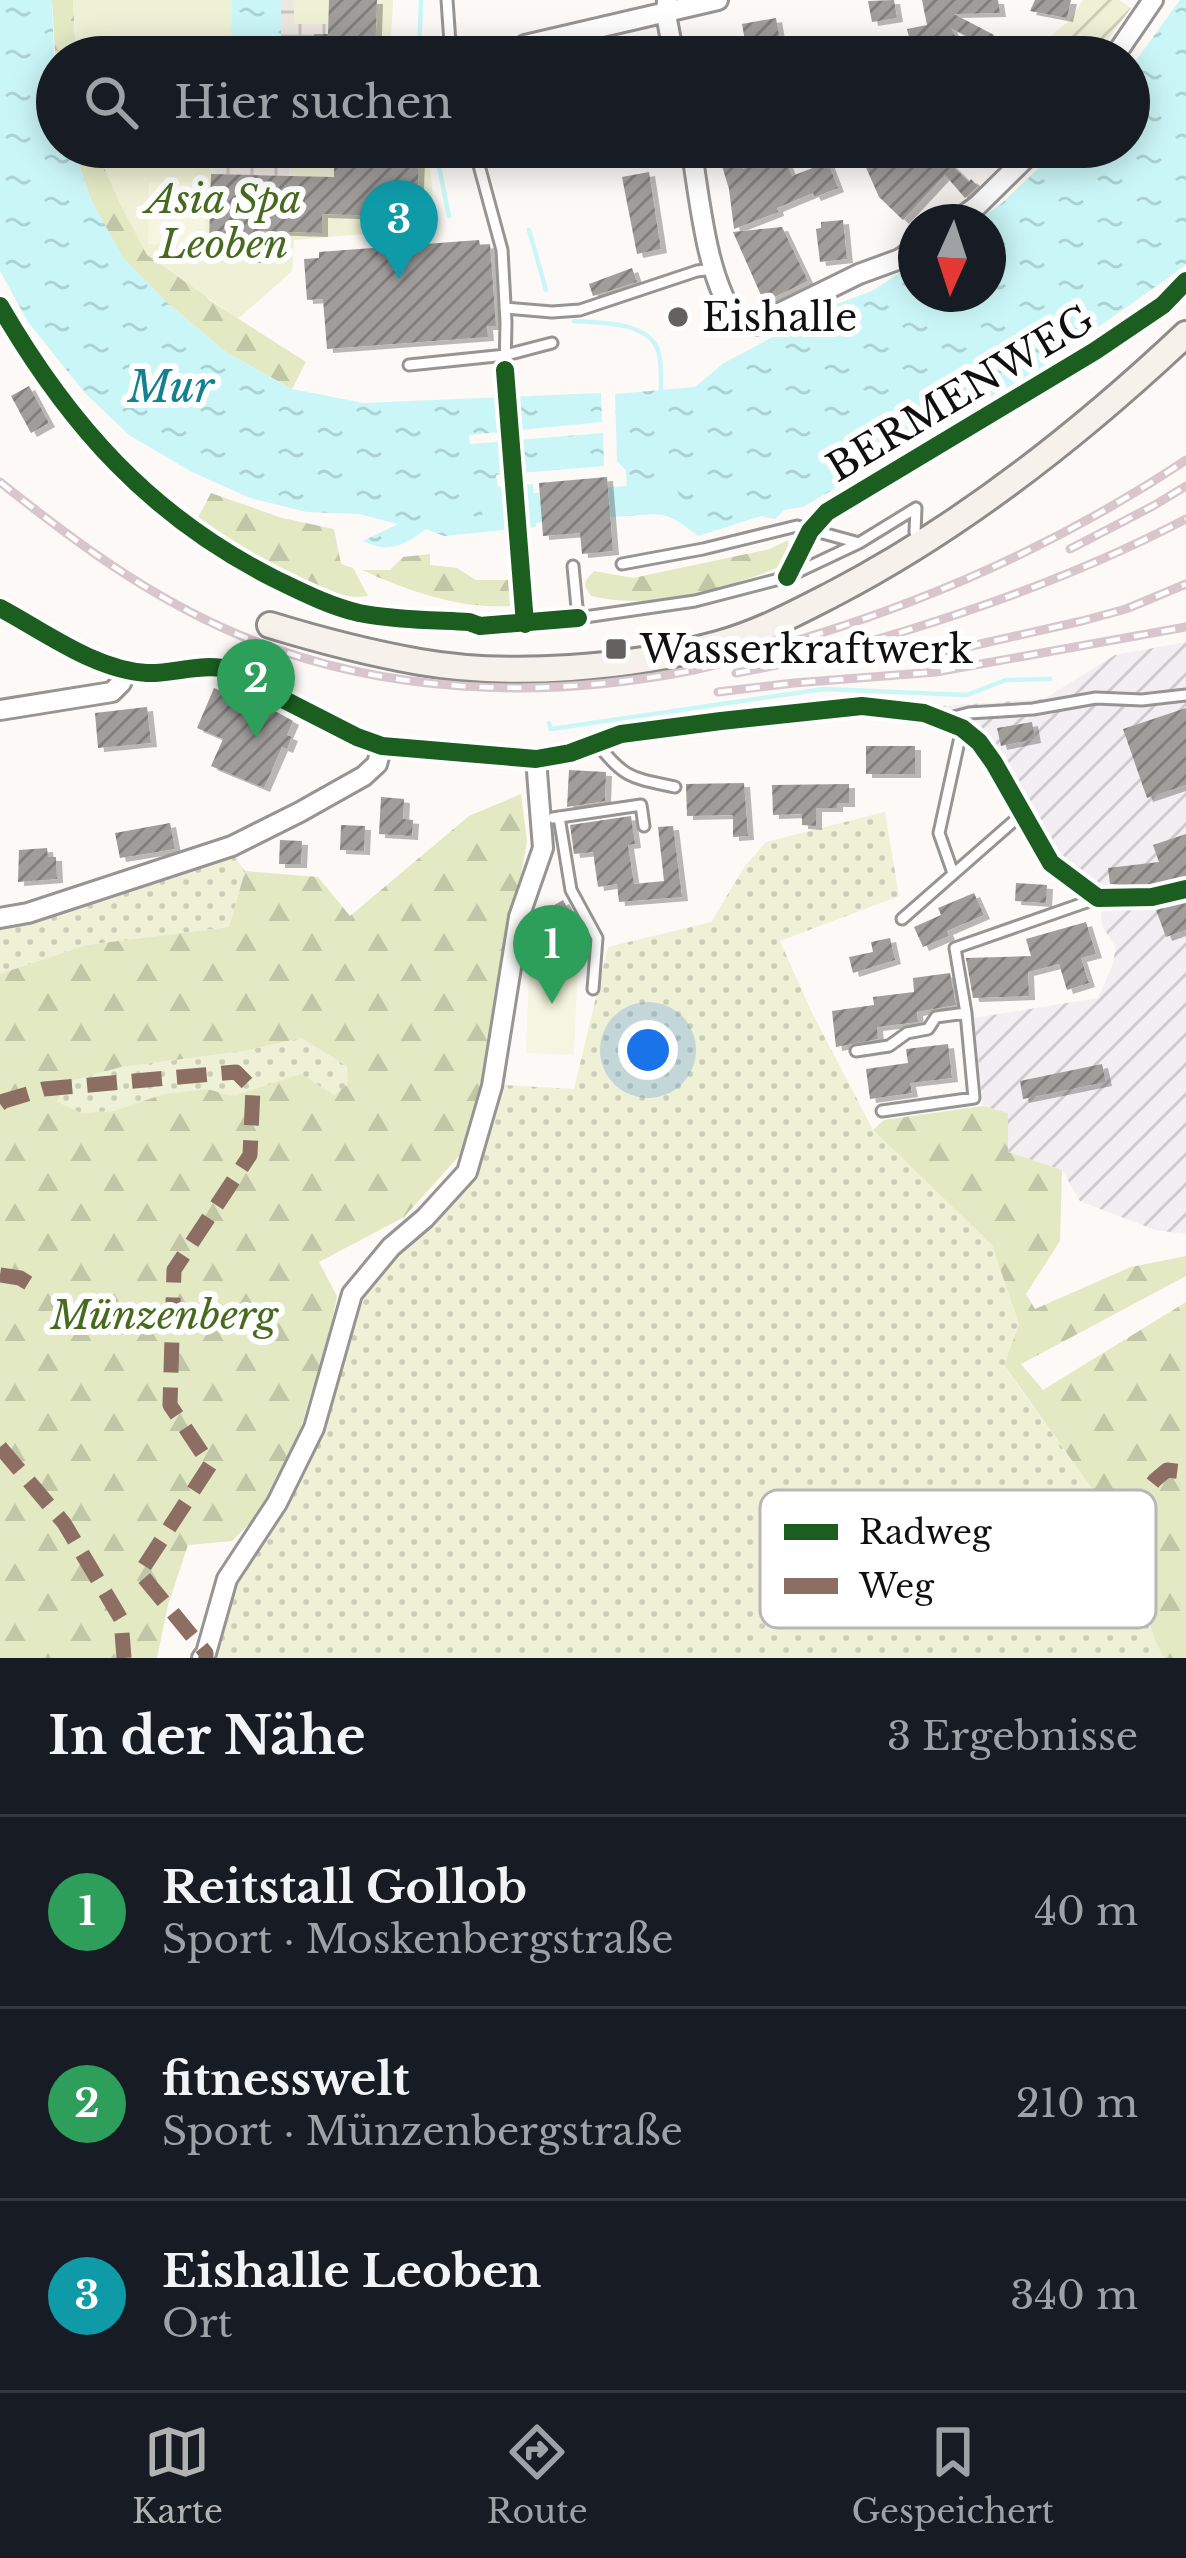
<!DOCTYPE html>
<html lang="de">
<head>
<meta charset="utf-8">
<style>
  :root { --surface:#171b24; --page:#242831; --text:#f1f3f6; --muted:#9ea1a6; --line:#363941; --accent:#b1b2b2 }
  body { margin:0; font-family:"Libre Baskerville",serif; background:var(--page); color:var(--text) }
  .compass { position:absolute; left:898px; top:204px; width:108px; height:108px; border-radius:50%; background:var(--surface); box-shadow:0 6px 30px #0003; rotate:183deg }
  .you { position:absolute; left:648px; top:1050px; width:42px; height:42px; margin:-30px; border:9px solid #fff; border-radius:50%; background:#1a73e8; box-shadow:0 0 0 18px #1a73e833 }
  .badge { display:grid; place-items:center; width:78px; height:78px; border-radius:50%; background:var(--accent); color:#fff; font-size:39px; font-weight:700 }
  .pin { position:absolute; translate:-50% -99px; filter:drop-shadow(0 3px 6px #0008) }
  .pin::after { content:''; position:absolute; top:63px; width:42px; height:36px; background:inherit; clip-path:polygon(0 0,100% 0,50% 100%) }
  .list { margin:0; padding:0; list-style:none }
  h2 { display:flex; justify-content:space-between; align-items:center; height:156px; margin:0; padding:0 48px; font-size:51px }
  h2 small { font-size:39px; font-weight:400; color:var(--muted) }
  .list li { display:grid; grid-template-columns:78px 1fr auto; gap:36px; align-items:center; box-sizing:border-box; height:192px; padding:0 48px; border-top:3px solid var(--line) }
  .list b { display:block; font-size:45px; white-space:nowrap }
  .list p { margin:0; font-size:39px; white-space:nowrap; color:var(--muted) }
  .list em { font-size:39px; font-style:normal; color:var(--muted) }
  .icon { flex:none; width:66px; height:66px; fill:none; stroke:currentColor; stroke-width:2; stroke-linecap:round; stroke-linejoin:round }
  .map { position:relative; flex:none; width:1186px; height:1658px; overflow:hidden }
  .search { position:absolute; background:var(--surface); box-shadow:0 6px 30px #0003; left:36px; right:36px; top:36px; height:132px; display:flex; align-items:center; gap:30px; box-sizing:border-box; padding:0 42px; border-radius:66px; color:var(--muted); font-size:45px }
  .sheet { height:732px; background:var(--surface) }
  nav { display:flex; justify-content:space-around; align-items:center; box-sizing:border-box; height:168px; border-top:3px solid var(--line); background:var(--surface); font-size:33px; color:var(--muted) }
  nav a { display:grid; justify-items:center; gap:6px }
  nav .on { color:var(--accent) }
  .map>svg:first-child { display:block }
  .industrial { fill:url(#industrial-furrows) }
  .grass { fill:url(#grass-dots) }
  .forest { fill:url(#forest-firs); fill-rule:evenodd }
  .park { fill:#eef1d6 }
  .garden { fill:url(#garden-furrows) }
  .pitch { fill:#f6f5df }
  .plaza { fill:url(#plaza-grid) }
  .water { fill:url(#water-ripples) }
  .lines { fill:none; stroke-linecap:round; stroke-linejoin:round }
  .stream { stroke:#cbf6f7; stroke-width:4.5 }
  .river { stroke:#cbf6f7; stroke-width:30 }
  .building { fill:url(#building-hatch); filter:url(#shadow) }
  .service-casing { stroke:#969594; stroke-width:15 }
  .minor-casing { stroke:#969594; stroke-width:24 }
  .secondary-casing { stroke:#8d8c8a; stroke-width:30 }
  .service { stroke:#fffefe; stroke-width:9 }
  .minor { stroke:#fffefe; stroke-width:18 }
  .secondary { stroke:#f6f1eb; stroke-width:24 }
  .rail-casing { stroke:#d9c5cc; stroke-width:9 }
  .rail { stroke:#fff; stroke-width:4.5; stroke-dasharray:14; stroke-linecap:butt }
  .quiet { stroke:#8d6e63; stroke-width:15; stroke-dasharray:30 15; stroke-linecap:butt }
  .cycleway-casing { stroke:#fff; stroke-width:26 }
  .cycleway { stroke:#1b5e20; stroke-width:18 }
  .poi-dot { fill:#636260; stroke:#fff; stroke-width:4.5 }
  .labels { text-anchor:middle; stroke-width:12; stroke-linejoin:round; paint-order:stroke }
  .park-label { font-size:39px; font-style:italic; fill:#466b1e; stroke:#fff }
  .poi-label { font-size:39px; fill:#101010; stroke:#fff; text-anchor:start }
  .street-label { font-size:39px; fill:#101010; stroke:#fff }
  .water-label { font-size:42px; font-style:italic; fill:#148190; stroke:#fff }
  .key { fill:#fff; stroke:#b7b7b7; stroke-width:3 }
  .key-label { font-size:33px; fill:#101010 }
</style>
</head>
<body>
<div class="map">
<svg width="1186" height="1658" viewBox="0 0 1186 1658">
  <defs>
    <pattern id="industrial-furrows" width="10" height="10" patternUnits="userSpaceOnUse" patternTransform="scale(3)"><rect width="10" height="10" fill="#f2eef2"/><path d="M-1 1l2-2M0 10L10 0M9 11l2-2" fill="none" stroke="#cecbce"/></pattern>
    <pattern id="grass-dots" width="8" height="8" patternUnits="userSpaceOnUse" patternTransform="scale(3)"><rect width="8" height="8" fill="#eef1d6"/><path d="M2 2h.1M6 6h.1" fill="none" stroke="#cbceb7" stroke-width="1.8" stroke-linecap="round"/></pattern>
    <pattern id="forest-firs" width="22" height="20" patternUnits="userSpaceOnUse" patternTransform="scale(3)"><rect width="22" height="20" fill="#e2e9c3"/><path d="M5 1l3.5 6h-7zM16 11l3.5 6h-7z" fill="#c1c7a6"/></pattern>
    <pattern id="garden-furrows" width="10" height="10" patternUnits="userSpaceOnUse" patternTransform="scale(3)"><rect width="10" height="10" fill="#eef1d6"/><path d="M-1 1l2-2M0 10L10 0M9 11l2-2" fill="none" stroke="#cbceb7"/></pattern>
    <pattern id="plaza-grid" width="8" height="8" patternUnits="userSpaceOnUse" patternTransform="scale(3)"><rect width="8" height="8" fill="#ede6e1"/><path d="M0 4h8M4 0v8" fill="none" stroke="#cac4c0"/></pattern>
    <pattern id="water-ripples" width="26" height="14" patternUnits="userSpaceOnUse" patternTransform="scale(3)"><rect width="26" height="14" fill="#cbf6f7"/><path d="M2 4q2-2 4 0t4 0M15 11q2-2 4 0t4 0" fill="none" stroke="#add2d3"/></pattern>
    <pattern id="building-hatch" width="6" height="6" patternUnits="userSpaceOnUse" patternTransform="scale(3)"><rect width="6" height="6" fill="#a09d9b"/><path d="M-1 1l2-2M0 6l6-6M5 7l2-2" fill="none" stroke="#817f7d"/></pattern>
    <filter id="shadow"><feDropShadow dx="6" dy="4" stdDeviation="0" flood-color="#0004"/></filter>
  </defs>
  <rect width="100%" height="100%" fill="#fcf9f6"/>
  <path class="industrial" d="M1186 642V1234L1155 1230 1080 1201 1062 1170 1008 1152V1113L983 1106 974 1018 1098 998 1112 966 1116 948 1103 927 1101 914 1105 907 1101 889 1056 857 1032 805 976 721 942 706 1044 699 1115 655Z"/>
  <path class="grass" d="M885 812 899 896 780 941 811 1011 873 1130 992 1245 1019 1324 1004 1366 1120 1528 1155 1641 1164 1658H216V1643L231 1586 327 1427 356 1317 368 1291 385 1269 479 1170 503 1085 574 1089 608 947 711 922 745 866 766 842Z
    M234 856 245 871 229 927 86 945 0 974V927L34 920Z
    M301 1038 347 1066 348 1084 334 1095 301 1075 233 1096 207 1089 165 1094 114 1111 81 1113 57 1103 64 1083 121 1067 244 1051Z"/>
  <path class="forest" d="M52 0H73L76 57H57V85Z
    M73 147H95L102 164 209 300 306 362 292 389 227 353 164 300 122 257 92 202Z
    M211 493 282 518 334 529 341 564 353 568 368 596C325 604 232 547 195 523Z
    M788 540 789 555 785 565C726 588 655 611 591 596L585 586 586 580 594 571 633 578 770 549Z
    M430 554V565L457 568 476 580H508L510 606C459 609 408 591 362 570H390L403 557Z
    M521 794 527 842 470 1144 404 1217 319 1262 337 1296 330 1331 295 1447 270 1503 232 1541 188 1545 168 1605 157 1658H0V974L86 945 229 927 245 871 318 877 350 916 469 816ZM301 1038 347 1066 348 1084 334 1095 301 1074 233 1096 207 1089 164 1094 114 1111 81 1113 57 1102 64 1083 121 1067 244 1051Z
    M983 1106 1008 1113V1152L1062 1170 1060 1241 1026 1294 1035 1309 1131 1267 1186 1256V1276L1021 1364 1043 1390 1186 1302V1658H1164L1155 1641 1120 1528 1004 1365 1019 1324 992 1245 873 1130 884 1120Z"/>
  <path class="park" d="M73 0H393L390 57H76Z
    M95 147H386L387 153 429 151 435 228 294 240 292 271 238 319 147 255 120 204Z"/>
  <path class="garden" d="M1083 0H1119L1131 8 1095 57H1038L1031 52 1070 20Z"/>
  <path class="pitch" d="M149 182 206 183 205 245 148 244Z
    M530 953 578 955 574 1055 526 1053Z"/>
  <path class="plaza" d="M281 0H294V24H328V34L313 57H281Z
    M216 147H231L232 165H277L278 147H289V176L215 174Z"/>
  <path class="water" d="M0 0H52L57 147H73L92 202 123 257 164 300 227 353 292 389 364 403 601 393 602 422 469 435 470 444 603 433 604 466 496 475 498 487 533 484 536 527 444 536 426 529C405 545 389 554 363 541L398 524 359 514 307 512 250 498 192 472 129 435 84 392 28 322 0 271Z
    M232 0H281V57H231Z
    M1180 0H1186V265L1042 367 803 507 784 510 775 519 761 516 698 536C668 513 666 512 628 516L626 470 617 461 615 394 695 387 724 363 831 306 872 291 916 262V294H988V222H975L1001 204 1061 147H1129V70Z"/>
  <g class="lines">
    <path class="stream" d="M419 57 421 0
      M435 147 449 216
      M529 230 546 290
      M574 321C597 323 640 321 655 344 662 355 661 378 661 391
      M549 723 551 729 824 689 967 695 1006 680 1050 679"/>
    <path class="river" d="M497 511 664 498"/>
  </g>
  <path class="building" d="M329 0H377L375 57H313L314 34H328Z
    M894 0 897 18 872 22 868 1Z
    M922 0H998L1000 13 954 14 994 35 987 47 951 28 966 57H945L937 41 911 45 907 29 927 25Z
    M1035 0H1071L1067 18 1030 11Z
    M776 18 783 57H748L742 24Z
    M857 147H900L910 168 930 147H933L969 182 971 179 978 186 965 198 945 175 903 220 879 197Z
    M782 152 792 176 828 162 838 188 815 197 813 193 777 208 778 212 734 229 729 189 722 166 742 162 743 169Z
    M334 154 419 156 417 217 322 214V233L263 231V245H256L255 259H240V245L209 244 211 174 334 177Z
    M649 172 661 249 637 254 622 177Z
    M843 220 847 259 820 262 816 229 821 228V222Z
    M782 227 808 281 764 302 733 232Z
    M479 240 480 245 490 244 496 326H487L488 337 327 349 323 299 307 300 304 259 319 258V252Z
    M632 268 637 282 593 296 589 284Z
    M29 386 49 423 31 433 11 396Z
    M607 477 613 551 582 554 580 533 543 536 539 483Z
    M214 688 253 704 255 700 293 721 287 735 292 737 287 749 282 747 264 788 211 766 223 739 197 728Z
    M147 707 151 743 98 748 95 713Z
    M1186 708V785L1147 798 1123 729Z
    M1032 722 1035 739 1001 746 997 728Z
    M866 746H915V774H866Z
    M569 770 606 772 605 801 567 807Z
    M744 783 748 836 733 837V815L687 816 686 784Z
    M849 784V803H837V808H816V826L802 825V814L773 815 772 785Z
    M381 797 404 799 403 819 413 820 412 836 379 834Z
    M631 816 635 844 628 845 634 884 664 881 658 827 673 826 682 897 619 902 617 884 598 887 593 852 574 854 570 825Z
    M170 823 175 849 120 858 115 833Z
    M341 825 365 826 364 851 340 850Z
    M1186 834V876L1150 884H1110L1108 868 1159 862 1153 845Z
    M280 840 302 841 301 864H279Z
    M47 848 48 857H56L57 879 18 882 19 850Z
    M1016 883 1047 885 1046 903 1015 901Z
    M974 893 984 915 947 931 949 936 923 947 914 927 941 915 938 908Z
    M563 900 586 941 574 948 551 907Z
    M1186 903V930L1166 937 1156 910Z
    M1086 922 1096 954 1081 958 1089 983 1067 990 1059 964 1028 972 1029 996 973 998 966 958 1031 956 1026 939Z
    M890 938 895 960 853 973 849 957 873 952 871 942Z
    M950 973 956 1005 917 1012 918 1022 877 1027 878 1039 836 1047 832 1011 874 1005 873 997 914 992 913 978Z
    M948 1044 952 1078 910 1083 912 1093 870 1099 866 1069 908 1063 906 1049Z
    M1102 1064 1106 1082 1023 1099 1020 1081Z"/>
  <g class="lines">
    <g class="service-casing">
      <path id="service" d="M447 0 451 57
        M460 57 525 45
        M474 147 502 250 506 322 505 370
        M505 308 552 312 580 310 697 271 714 269
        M409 365 506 355 552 343
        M916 508 915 532 919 544
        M622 564 703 549 797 526 859 543 916 508
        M573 566 578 618 695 601 787 577 859 543
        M946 719 969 713 1033 709 1096 698 1142 700 1186 695
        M597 743C624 779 633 778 675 787
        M559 817 571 890 597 938 593 989
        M553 818 641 805 644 826
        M953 873 939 833 962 728
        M902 919 1023 813
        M856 1051 889 1046 907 1033 928 1029 936 1017 966 1013
        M882 1111 974 1098 966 1013 955 948 1098 898"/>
    </g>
    <g class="minor-casing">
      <path id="minor" d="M667 0 666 14 674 57
        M525 45 718 0
        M1114 57 1153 0
        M691 147C700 200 706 279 738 322L755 325 859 274 900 259 916 248
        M955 222 978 205 1037 147
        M0 608C45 632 95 670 147 673 172 674 197 664 222 668L357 737 382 746 536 759 570 753 621 734 721 721 862 706 924 713 962 728 979 742 994 763 1051 863 1098 898 1152 897 1186 889
        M0 710 112 692 121 683 127 670
        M0 918 28 913 232 846 300 812 364 776 377 764 382 746
        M202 1658 206 1653 227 1579 277 1503 314 1428 352 1294 391 1247 425 1218 467 1172 492 1086 519 917 543 848 536 759"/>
    </g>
    <g class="secondary-casing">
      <path id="secondary" d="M270 625C319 640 369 653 420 662 511 678 630 668 718 644 759 633 798 612 835 593 965 525 1080 434 1186 334"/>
    </g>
    <use href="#service" class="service"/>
    <use href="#minor" class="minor"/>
    <use href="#secondary" class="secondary"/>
    <g class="rail-casing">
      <path id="rail" d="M0 482C74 541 149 597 237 634 380 695 543 700 694 670 732 662 770 649 808 637 942 596 1069 538 1186 460
        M1070 549 1153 506 1186 486
        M884 661 967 647 1082 621 1126 609 1186 584
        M736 673C794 663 849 648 905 631 1003 601 1096 566 1186 519
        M718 692 794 683 936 672 1186 627"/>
    </g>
    <use href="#rail" class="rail"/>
    <path class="quiet" d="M0 1104 4 1101 44 1089 236 1072 253 1089 250 1155 174 1270 170 1405 210 1465 140 1573 206 1653V1658
      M0 1275 20 1278 41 1291
      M0 1447 64 1523 121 1619 124 1658
      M1124 1518 1155 1480 1167 1470 1183 1472 1186 1476"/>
    <g class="cycleway-casing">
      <path id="cycleway" d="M0 306C69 425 150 516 275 579 302 592 329 606 359 613 394 620 433 620 469 622L480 626 578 618
        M505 370 525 624
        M787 577 810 531 827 512 1095 351 1163 305 1186 281
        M0 608C45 632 95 670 147 673 172 674 197 664 222 668L357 737 382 746 536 759 570 753 621 734 721 721 862 706 924 713 962 728 979 742 994 763 1051 863 1098 898 1152 897 1186 889"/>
    </g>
    <use href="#cycleway" class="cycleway"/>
  </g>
  <g class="poi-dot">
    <circle cx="678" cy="317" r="12"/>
    <rect x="604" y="637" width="24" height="24" rx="6"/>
  </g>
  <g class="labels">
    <g class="park-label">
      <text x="224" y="213">Asia Spa<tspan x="224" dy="45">Leoben</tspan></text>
      <text x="164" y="1329">Münzenberg</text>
    </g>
    <g class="poi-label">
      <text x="702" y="331">Eishalle</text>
      <text x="640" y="663">Wasserkraftwerk</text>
    </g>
    <g class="street-label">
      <text transform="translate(960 393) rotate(-31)" y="14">BERMENWEG</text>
    </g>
    <g class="water-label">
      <text x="171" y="402">Mur</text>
    </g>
  </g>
  <rect x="760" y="1490" width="396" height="138" rx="18" class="key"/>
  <rect x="784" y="1524" width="54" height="16" fill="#1b5e20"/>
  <rect x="784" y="1578" width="54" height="16" fill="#8d6e63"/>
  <g class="key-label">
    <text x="859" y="1544">Radweg</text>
    <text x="859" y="1598">Weg</text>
  </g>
</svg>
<svg class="compass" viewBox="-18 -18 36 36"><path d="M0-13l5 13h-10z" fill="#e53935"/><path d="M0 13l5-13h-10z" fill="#9ea1a6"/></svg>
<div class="you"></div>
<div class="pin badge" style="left:552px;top:1004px;background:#2e9e5b">1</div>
<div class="pin badge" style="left:256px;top:738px;background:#2e9e5b">2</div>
<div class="pin badge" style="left:399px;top:279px;background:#0f9aa8">3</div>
<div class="search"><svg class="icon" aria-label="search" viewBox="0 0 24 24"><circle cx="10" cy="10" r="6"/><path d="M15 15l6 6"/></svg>Hier suchen</div>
</div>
<section class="sheet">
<h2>In der Nähe<small>3 Ergebnisse</small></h2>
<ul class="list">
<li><span class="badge" style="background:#2e9e5b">1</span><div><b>Reitstall Gollob</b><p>Sport · Moskenbergstraße</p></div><em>40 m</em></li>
<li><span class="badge" style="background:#2e9e5b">2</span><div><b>fitnesswelt</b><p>Sport · Münzenbergstraße</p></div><em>210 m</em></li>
<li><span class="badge" style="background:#0f9aa8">3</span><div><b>Eishalle Leoben</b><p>Ort</p></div><em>340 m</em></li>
</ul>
</section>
<nav>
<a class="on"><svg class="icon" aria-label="map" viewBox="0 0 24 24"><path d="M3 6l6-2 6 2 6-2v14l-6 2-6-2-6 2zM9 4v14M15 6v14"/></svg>Karte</a>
<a><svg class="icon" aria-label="directions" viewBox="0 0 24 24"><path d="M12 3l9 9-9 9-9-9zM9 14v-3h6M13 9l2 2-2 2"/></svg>Route</a>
<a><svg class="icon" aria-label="saved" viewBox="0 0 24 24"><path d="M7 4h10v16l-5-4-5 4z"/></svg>Gespeichert</a>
</nav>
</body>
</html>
